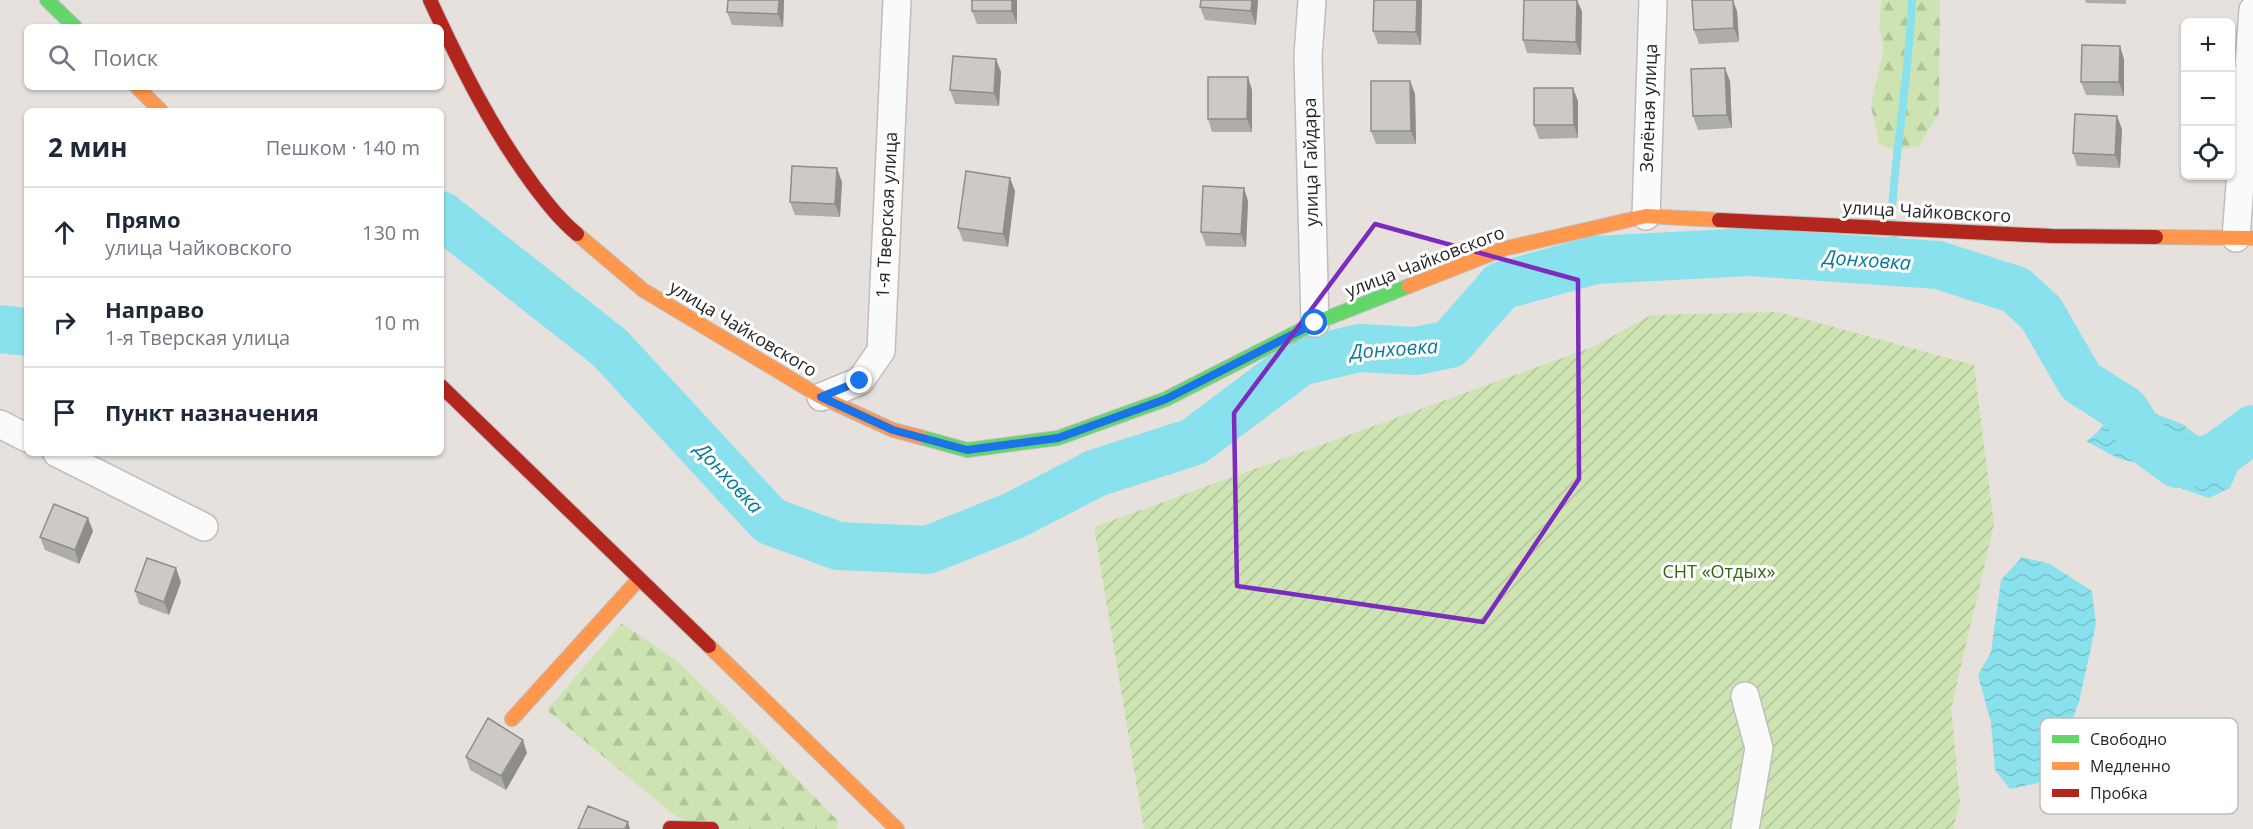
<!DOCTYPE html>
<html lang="ru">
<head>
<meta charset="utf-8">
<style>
  :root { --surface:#fff; --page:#f6f6f7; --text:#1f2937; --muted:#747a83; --line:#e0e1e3 }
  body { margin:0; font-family:"Open Sans",sans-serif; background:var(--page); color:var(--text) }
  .controls { position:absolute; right:18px; top:18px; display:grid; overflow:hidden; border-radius:9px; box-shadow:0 2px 4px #0004 }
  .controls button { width:54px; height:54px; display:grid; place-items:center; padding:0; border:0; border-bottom:2px solid var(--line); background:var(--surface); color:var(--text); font:30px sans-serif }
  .stop { position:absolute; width:18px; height:18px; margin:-14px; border:4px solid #1a73e8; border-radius:50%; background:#fff }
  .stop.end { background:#1a73e8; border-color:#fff; box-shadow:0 2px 6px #0008 }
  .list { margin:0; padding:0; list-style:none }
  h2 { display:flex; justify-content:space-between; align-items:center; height:78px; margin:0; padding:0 24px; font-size:26px }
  h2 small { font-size:20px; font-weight:400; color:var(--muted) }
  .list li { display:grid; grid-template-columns:39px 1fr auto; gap:18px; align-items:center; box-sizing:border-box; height:90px; padding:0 24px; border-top:2px solid var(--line) }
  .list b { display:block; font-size:22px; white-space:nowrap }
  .list p { margin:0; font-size:20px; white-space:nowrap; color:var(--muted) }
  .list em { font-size:20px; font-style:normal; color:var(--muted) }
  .icon { flex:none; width:33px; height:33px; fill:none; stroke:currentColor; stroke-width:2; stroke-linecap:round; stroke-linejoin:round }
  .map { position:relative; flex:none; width:2253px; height:829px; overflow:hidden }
  .search { position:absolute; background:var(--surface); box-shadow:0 2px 4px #0004; left:24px; top:24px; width:420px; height:66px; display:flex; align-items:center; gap:15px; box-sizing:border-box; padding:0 21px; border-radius:9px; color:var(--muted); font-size:22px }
  .panel { position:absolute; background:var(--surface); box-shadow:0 2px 4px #0004; left:24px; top:108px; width:420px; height:348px; border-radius:9px }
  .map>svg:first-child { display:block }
  .forest { fill:url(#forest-firs) }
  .garden { fill:url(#garden-furrows) }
  .water { fill:url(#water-waves) }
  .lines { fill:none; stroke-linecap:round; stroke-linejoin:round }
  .stream { stroke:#8ae1ee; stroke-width:8 }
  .river { stroke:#8ae1ee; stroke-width:48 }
  .street-casing { stroke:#bfbebe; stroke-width:30 }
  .fast-casing { stroke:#bfbebe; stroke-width:16 }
  .slow-casing { stroke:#bfbebe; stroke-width:16 }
  .jam-casing { stroke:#bfbebe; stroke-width:16 }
  .street { stroke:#fbfafa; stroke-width:27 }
  .fast { stroke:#63d668; stroke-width:14 }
  .slow { stroke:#ff974d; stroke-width:14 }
  .jam { stroke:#b3261e; stroke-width:14 }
  .wall { fill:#afadaa }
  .shaded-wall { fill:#8f8d8b }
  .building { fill:#ccc9c6; stroke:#8f8d8b; stroke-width:1.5 }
  .route { stroke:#1a73e8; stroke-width:8 }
  .marked { fill:none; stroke:#7b2cbf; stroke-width:4.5; stroke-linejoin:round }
  .labels { text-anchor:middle; stroke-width:6; stroke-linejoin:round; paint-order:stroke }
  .street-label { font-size:18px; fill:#272727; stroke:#fff }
  .park-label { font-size:18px; fill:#306615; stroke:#fff }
  .water-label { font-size:20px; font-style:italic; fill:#067c9c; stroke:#fff }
  .key { fill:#fff; stroke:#bebebe; stroke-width:1.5 }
  .key-label { font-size:16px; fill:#272727 }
</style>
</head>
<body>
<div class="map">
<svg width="2253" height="829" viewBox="0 0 2253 829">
  <defs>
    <pattern id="forest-firs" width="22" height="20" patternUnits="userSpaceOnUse" patternTransform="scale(1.5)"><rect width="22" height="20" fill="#cde4b2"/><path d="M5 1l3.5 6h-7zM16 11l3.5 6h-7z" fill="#b0c499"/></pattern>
    <pattern id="garden-furrows" width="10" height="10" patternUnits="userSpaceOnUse" patternTransform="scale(1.5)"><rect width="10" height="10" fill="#cde4b2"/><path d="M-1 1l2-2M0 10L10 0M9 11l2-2" fill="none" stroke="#b0c499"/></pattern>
    <pattern id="water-waves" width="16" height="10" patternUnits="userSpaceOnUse" patternTransform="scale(1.5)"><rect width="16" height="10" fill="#8ae1ee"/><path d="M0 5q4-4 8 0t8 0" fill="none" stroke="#77c1cc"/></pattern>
  </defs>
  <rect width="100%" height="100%" fill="#e6e1dc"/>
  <path class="forest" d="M1881 0H1940L1939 113 1919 146 1895 151 1879 144 1871 106 1884 46 1879 28Z
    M622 623 678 662 758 739 838 821 837 829H702L673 814 547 710Z"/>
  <path class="garden" d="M1778 312 1974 365 1994 524 1951 709 1960 802 1953 829H1144L1094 527 1595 346 1651 315Z"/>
  <path class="water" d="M2119 393 2148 411 2182 424 2198 436 2212 439 2239 432 2246 434 2243 458 2230 488 2209 498 2183 489 2169 477 2148 466 2117 458 2086 441C2108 426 2106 421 2103 396Z
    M2022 557 2050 564 2092 591 2096 624 2088 661 2079 702 2056 764 2038 783 2010 789 1995 770 1991 723 1978 675 1991 652 2001 580Z"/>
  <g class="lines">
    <path class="stream" d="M1891 220C1896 146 1909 74 1912 0
      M1893 236 1898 247 1938 265"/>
    <path class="river" d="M441 215 610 348 770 521 838 546 928 550 1013 516 1096 473 1193 442 1300 362 1359 348 1416 351 1450 344 1501 286 1595 260 1750 252 1938 265 2016 290 2041 313 2081 382 2125 410 2143 439 2177 464 2197 463 2218 455 2253 429
      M0 329 27 332"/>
    <g class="street-casing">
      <path id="street" d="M1312 0 1308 56 1315 323
        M1646 216 1653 0
        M2236 238 2253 10
        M821 397 860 381 881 351 897 0
        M0 424 27 438
        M57 453 204 527
        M1745 696 1759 748 1745 829"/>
    </g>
    <g class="fast-casing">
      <path id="fast" d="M47 0 75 27
        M920 437 967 450 1058 438 1166 399 1315 323 1409 286"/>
    </g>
    <g class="slow-casing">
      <path id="slow" d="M137 87 161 111
        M577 234 643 290 821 397 893 430 920 437
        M2156 237 2253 238
        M1409 286 1503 249 1646 216 1719 220
        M709 646 897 829
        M512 719 639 579"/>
    </g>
    <g class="jam-casing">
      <path id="jam" d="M430 0C460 65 491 128 534 186 547 203 560 220 577 234
        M1719 220 2052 236 2156 237
        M441 386 709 646
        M670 828 712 829"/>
    </g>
    <use href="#street" class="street"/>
    <use href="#fast" class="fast"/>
    <use href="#slow" class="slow"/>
    <use href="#jam" class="jam"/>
  </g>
  <path class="wall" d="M728 0H784L783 27 732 25 727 12Z
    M1017 0V24H977L972 11Z
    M1201 0H1258L1256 25 1205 20 1200 7Z
    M1422 0 1421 45 1378 44 1373 31Z
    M2085 0H2126V4L2086 3Z
    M1582 11 1581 55 1527 53 1523 40Z
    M1737 11 1739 42 1699 44 1694 30Z
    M2124 59V96L2086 95 2081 82Z
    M1001 72 999 106 955 104 950 90Z
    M1410 81 1415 94 1416 144H1376L1371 131Z
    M1730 81 1732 128 1698 130 1693 116Z
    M1252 90V132H1212L1208 119Z
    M1578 101V138L1539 139 1534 125Z
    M2122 129 2120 168 2077 166 2073 153Z
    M842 182 840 217 795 215 790 202Z
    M1015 191 1008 247 963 241 958 228Z
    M1248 201 1246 247 1206 246 1201 232Z
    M93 531 79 564 45 550 40 537Z
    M181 582 169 615 139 604 135 591Z
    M527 753 506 790 470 770 466 757Z"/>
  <path class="shaded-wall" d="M779 0H784L783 27 778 14Z
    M1012 0H1017V24L1012 11Z
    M1252 0H1258L1256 25 1251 11Z
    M1417 0H1422L1421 45 1416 32Z
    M1577 0 1582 11 1581 55 1576 42Z
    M1733 0 1737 11 1739 42 1734 28Z
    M2120 46 2124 59V96L2119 82Z
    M996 59 1001 72 999 106 994 93Z
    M1725 68 1730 81 1732 128 1727 115Z
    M1248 77 1252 90V132L1247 119Z
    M1410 81 1415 94 1416 144 1411 131Z
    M1573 88 1578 101V138L1574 125Z
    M2117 116 2122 129 2120 168 2115 155Z
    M837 168 842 182 840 217 835 204Z
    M1010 178 1015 191 1008 247 1003 234Z
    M1244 188 1248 201 1246 247 1241 234Z
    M88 518 93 531 79 564 75 550Z
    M176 568 181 582 169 615 164 602Z
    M523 740 527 753 506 790 501 776Z
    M628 822 630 829H625Z"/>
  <path class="building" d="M728 0H779L778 14 727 12Z
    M972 0H1012V11H972Z
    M1201 0H1252L1251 11 1200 7Z
    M1374 0H1417L1416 32 1373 31Z
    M1524 0H1577L1576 42 1523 40Z
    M1692 0H1733L1734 28 1694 30Z
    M2082 45 2120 46 2119 82H2081Z
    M953 56 996 59 994 93 950 90Z
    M1725 68 1727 115 1693 116 1691 69Z
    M1208 77H1248L1247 119H1208Z
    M1371 81H1410L1411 131H1371Z
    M1534 88H1573L1574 125H1534Z
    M2075 114 2117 116 2115 155 2073 153Z
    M792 166 837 168 835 204 790 202Z
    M966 171 1010 178 1003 234 958 228Z
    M1203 186 1244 188 1241 234 1201 232Z
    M54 504 88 518 75 550 40 537Z
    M147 558 176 568 164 602 135 591Z
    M488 718 523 740 501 776 466 757Z
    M588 806 628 822 625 829H578Z"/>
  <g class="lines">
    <path class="route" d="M860 381 821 397 893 430 967 450 1058 438 1166 399 1315 323"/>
  </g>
  <path class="marked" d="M1375 224 1578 280 1579 479 1483 622 1237 586 1234 413Z"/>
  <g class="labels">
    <g class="street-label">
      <text transform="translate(1649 108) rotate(-88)" y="6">Зелёная улица</text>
      <text transform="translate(1311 162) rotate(-91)" y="6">улица Гайдара</text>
      <text transform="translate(1927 212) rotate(3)" y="6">улица Чайковского</text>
      <text transform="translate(887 215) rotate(-87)" y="6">1-я Тверская улица</text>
      <text transform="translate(1425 262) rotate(-21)" y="6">улица Чайковского</text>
      <text transform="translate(743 329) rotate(31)" y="6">улица Чайковского</text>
    </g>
    <g class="park-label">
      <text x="1719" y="578">СНТ «Отдых»</text>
    </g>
    <g class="water-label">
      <text transform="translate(1867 260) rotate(4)" y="7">Донховка</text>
      <text transform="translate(1394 349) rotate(-4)" y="7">Донховка</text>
      <text transform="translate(729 478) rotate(47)" y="7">Донховка</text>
    </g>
  </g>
  <rect x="2040" y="718" width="198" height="96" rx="9" class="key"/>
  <rect x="2052" y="735" width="27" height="8" fill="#63d668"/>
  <rect x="2052" y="762" width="27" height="8" fill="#ff974d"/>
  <rect x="2052" y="789" width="27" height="8" fill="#b3261e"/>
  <g class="key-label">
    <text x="2090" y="745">Свободно</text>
    <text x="2090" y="772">Медленно</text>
    <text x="2090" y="799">Пробка</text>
  </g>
</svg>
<div class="controls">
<button>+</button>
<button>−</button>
<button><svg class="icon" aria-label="locate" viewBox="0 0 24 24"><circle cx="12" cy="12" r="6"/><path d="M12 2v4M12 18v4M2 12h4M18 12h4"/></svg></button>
</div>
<div class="stop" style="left:1315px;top:323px"></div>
<div class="stop end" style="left:860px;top:381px"></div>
<div class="search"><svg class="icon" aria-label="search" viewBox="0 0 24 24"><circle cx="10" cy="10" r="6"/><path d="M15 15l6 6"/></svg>Поиск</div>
<section class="panel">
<h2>2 мин<small>Пешком · 140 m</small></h2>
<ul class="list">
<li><svg class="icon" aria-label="ahead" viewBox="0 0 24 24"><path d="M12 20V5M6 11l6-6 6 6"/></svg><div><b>Прямо</b><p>улица Чайковского</p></div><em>130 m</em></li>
<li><svg class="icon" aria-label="right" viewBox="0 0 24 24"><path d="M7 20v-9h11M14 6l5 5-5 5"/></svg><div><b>Направо</b><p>1-я Тверская улица</p></div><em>10 m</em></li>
<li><svg class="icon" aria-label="arrive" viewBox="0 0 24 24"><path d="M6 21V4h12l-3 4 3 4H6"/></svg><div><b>Пункт назначения</b></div></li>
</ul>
</section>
</div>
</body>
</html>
